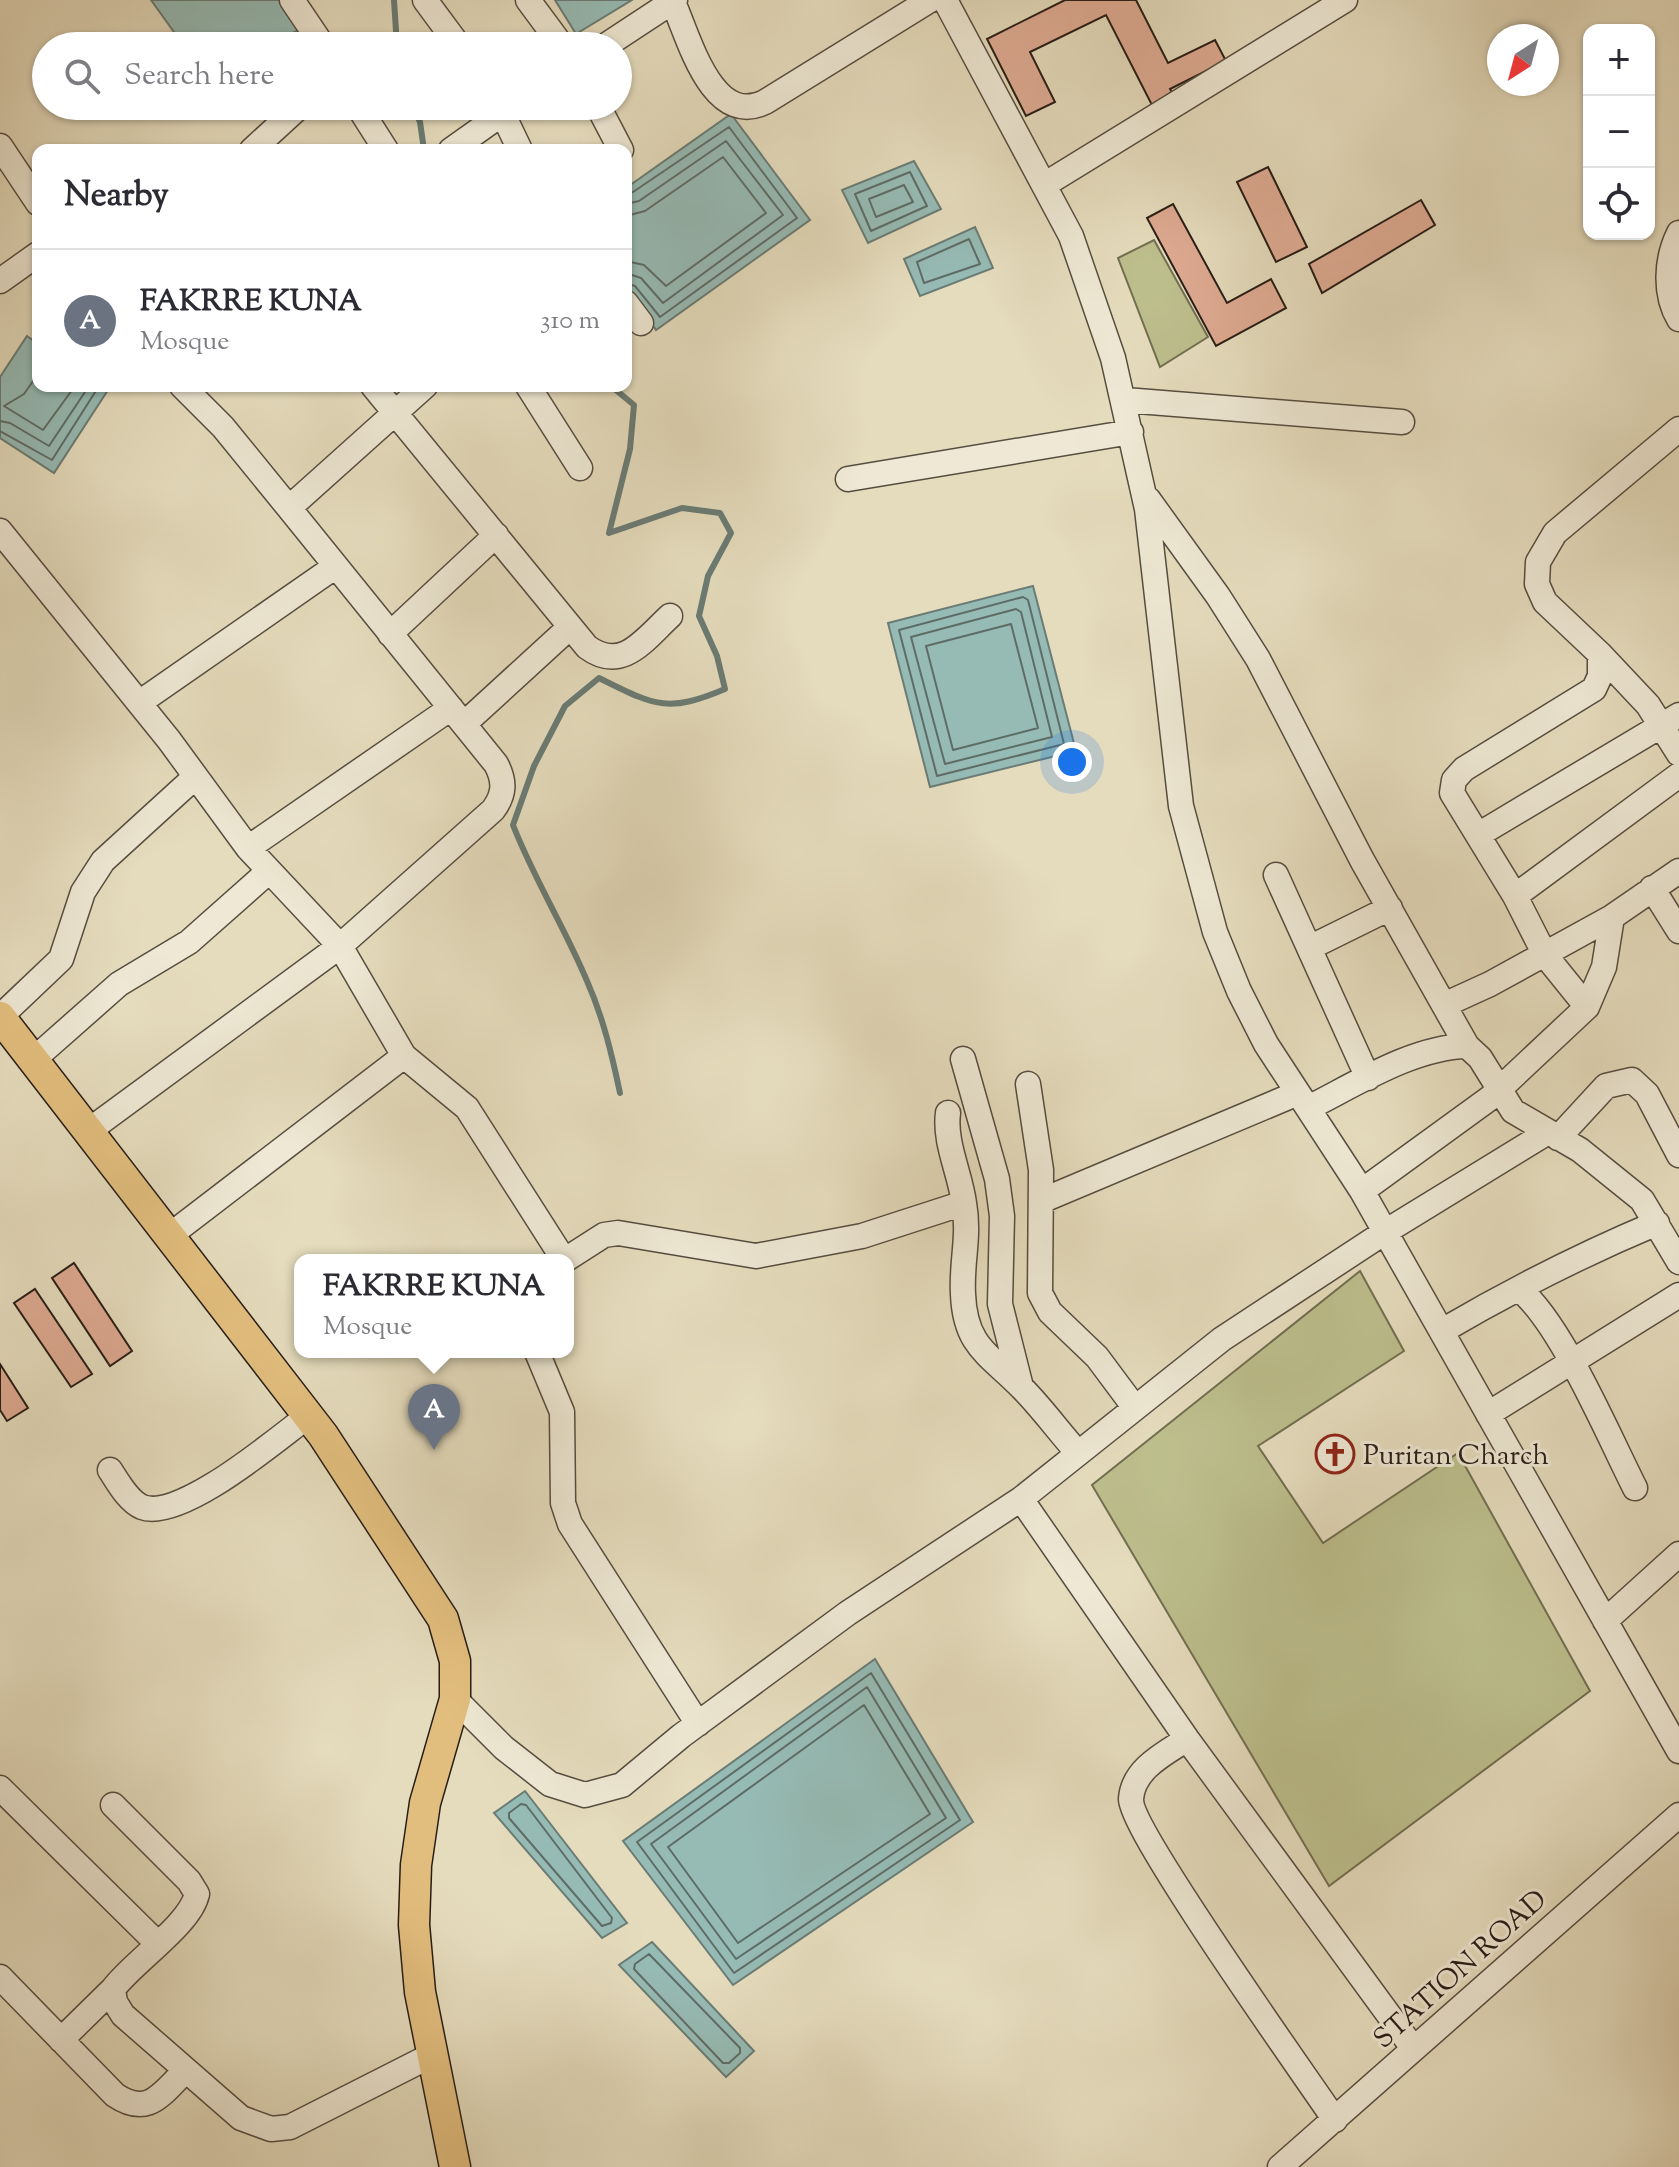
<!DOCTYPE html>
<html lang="en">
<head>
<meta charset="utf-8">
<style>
  :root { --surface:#fff; --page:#f2f2f3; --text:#2b2b33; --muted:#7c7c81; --line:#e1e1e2; --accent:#0b8043 }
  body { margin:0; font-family:"Sorts Mill Goudy",serif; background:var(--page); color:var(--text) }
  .controls { position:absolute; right:24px; top:24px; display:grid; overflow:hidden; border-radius:16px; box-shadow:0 2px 6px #0004 }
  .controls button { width:72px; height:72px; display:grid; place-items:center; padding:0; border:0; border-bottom:2px solid var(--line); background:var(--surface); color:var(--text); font:40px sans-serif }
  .compass { position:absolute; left:1487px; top:24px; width:72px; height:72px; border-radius:50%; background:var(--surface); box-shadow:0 2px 6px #0004; rotate:216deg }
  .you { position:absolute; left:1072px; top:762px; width:28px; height:28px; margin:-20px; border:6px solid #fff; border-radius:50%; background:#1a73e8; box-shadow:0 0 0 12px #1a73e833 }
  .badge { display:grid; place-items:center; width:52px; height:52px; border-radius:50%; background:var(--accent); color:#fff; font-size:26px; font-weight:700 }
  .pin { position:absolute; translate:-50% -66px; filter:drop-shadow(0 2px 4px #0008) }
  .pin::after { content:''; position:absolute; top:42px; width:28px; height:24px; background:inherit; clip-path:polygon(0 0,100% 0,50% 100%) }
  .popup { position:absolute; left:294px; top:1254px; width:280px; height:104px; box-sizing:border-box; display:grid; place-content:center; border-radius:16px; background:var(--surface); filter:drop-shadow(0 2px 6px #0005); font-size:26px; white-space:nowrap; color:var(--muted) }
  .popup b { font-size:30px; color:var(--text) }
  .popup::after { content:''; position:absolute; left:50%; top:100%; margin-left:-16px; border:16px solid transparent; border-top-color:var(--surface) }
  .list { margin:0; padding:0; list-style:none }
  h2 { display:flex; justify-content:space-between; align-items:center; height:104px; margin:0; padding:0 32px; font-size:34px }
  h2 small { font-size:26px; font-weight:400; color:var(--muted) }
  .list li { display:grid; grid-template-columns:52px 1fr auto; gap:24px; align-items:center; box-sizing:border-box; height:144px; padding:0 32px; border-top:2px solid var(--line) }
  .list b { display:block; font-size:30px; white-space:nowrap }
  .list p { margin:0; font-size:26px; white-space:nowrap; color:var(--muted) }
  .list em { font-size:26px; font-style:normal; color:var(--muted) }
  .icon { flex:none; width:44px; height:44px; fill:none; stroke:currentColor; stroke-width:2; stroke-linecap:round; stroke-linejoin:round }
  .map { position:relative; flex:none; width:1679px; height:2167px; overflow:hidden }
  .search { position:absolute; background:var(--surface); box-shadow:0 2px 6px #0004; left:32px; top:32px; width:600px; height:88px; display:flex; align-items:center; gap:20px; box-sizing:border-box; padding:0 28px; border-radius:44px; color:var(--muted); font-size:30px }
  .panel { position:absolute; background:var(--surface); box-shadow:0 2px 6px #0004; left:32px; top:144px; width:600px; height:248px; border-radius:16px }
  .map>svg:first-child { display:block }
  .green { fill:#bcbe8c; stroke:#726e51; stroke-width:2 }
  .water { fill:#96bbb5; stroke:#6a7c75; stroke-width:2 }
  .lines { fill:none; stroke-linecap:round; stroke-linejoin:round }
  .shore { stroke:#5e6c66; stroke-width:2 }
  .stream { stroke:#6a7c75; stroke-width:6 }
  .building { fill:#deaa92; stroke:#271d16; stroke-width:2 }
  .minor-casing { stroke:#564d40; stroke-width:27 }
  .major-casing { stroke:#271d16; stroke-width:33 }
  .minor { stroke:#eee8d4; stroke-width:24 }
  .major { stroke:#e2be7e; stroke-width:30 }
  .labels { text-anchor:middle; stroke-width:6; stroke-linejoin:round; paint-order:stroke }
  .poi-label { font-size:28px; fill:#271d16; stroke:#eee8d4; text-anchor:start }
  .street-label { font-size:28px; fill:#271d16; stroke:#eee8d4 }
</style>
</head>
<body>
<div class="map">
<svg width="1679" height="2167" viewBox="0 0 1679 2167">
  <rect width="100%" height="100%" fill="#e5dcbd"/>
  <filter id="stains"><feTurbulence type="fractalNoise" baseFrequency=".0025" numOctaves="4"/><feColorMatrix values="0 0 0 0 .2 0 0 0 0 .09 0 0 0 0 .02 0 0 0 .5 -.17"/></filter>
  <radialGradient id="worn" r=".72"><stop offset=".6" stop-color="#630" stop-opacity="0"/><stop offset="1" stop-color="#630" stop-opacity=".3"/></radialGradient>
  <path class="green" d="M1154 240 1208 337 1160 367 1118 258Z
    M1360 1271 1404 1351 1258 1446 1323 1543 1458 1453 1590 1691 1329 1886 1092 1485Z"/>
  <path class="water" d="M151 0H280L299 30 263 46H184Z
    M555 0H632L576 34Z
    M731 114 810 220 656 330 626 286V188Z
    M914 161 941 209 868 243 842 190Z
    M975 227 993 268 920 296 904 259Z
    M27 336 38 344V386H103L108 390 54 473 0 438V377Z
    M1033 586 1076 751 930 787 888 623Z
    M875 1659 973 1822 733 1985 623 1841Z
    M525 1791 627 1923 602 1938 494 1813Z
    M652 1942 754 2051 726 2077 619 1965Z"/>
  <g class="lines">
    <path class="shore" d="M910 172 927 206 871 231 855 194Z
      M904 185 913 202 876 217 869 199Z
      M626 193 633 192 729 127 797 218 660 317 635 286 626 283
      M626 204 639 201 726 141 783 215 663 303 641 278 626 273
      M626 216 645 211 723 157 766 213 666 286 644 265 626 261
      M969 239 980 264 924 283 917 262Z
      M38 374 24 394 4 406 43 430 75 386
      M0 421 10 423 49 446 89 386
      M0 431 52 460 99 386
      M1023 597 1028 600 1064 744 937 776 899 630Z
      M1016 609 1021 612 1052 737 945 764 911 637Z
      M1011 624 1038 728 953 750 926 646Z
      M871 1673 960 1820 734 1973 637 1842Z
      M867 1687 946 1818 736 1959 651 1844Z
      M864 1705 930 1814 738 1943 668 1847Z
      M521 1804 526 1805 612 1918 611 1923 602 1926 509 1818V1813Z
      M649 1954 740 2048V2053L729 2063H723L634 1969 635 1964Z"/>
    <path class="stream" d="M394 0 397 46
      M413 106 420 122 424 150
      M611 386 634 405 630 449 609 533 682 508 720 513 731 533 708 576 699 616 717 656 725 689C666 714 654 705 599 678L565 706 534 766 513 825C534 879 565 928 587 981 603 1017 612 1055 620 1093"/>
  </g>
  <path class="building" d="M1065 0H1136L1168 63 1215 40 1226 61 1170 89 1176 99 1154 109 1106 15 1030 52 1055 102 1026 116 987 39Z
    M1268 167 1307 247 1276 262 1237 182Z
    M1421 200 1435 225 1322 293 1309 264Z
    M1173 204 1227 303 1271 279 1286 308 1216 346 1147 218Z
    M74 1263 132 1351 110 1366 52 1278Z
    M35 1289 92 1374 71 1387 14 1303Z
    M0 1364 28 1408 7 1421 0 1410Z"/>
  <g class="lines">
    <g class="minor-casing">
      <path id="minor" d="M292 0 323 46
        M425 0 459 46
        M528 0 562 46
        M945 0 1071 236 1113 358 1147 509 1181 806 1215 932 1239 991 1266 1044 1362 1191 1679 1751
        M673 2C689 38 712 128 765 102L930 0
        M605 46 675 0
        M358 106 386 150
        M499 106 520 150
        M598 106 621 150
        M0 146 38 203
        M252 150 300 106
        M451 150 513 106
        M1044 185 1345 0
        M1679 233C1666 259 1664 294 1679 319
        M0 281 38 254
        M626 303 641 323
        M373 386 587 647C622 673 644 640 670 616
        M528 386 580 468
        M1125 400 1402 422
        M848 479 1131 432
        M1148 499 1218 596 1258 659 1362 860 1467 1046
        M289 508 425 386
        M0 531 169 740 248 848 340 946 404 1056 467 1108 564 1260
        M390 634 496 535
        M1600 654 1648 705 1679 754
        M139 703 336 566
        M464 724 570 627
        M1478 835 1679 715
        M248 848 451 708
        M1276 875 1368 1078
        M1652 888 1679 931
        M1515 896 1679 775
        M1309 948 1390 908
        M1444 1005 1490 984 1612 917 1679 871
        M1587 1007 1545 955 1515 896 1452 793 1454 780 1464 769 1594 689 1600 676V654L1545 602 1537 584 1538 562 1555 533 1679 429
        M0 1017 61 959 83 892 103 861 194 778
        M963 1059 997 1179 1002 1216 1000 1304 1021 1387
        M33 1060 119 984 189 942 268 872
        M1028 1084 1041 1170 1040 1293 1050 1312 1097 1357 1135 1408
        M1308 1108C1356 1084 1413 1047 1467 1046L1480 1058 1513 1111 1580 1150 1642 1200 1679 1262
        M948 1113C944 1142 960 1173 964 1203 970 1237 961 1262 963 1294 965 1347 990 1355 1022 1388 1042 1408 1059 1432 1078 1453
        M87 1132 340 946 493 810C505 794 505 781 496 764L289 508 223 427 182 386
        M1558 1138 1606 1086 1632 1080 1647 1094 1679 1155
        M1362 1191 1490 1098 1587 1007 1604 967 1612 917
        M1041 1201 1298 1093
        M169 1236 404 1056
        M565 1260 604 1235 618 1233 756 1256 862 1236 964 1203
        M1519 1289C1561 1323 1609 1437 1635 1488
        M1442 1331C1512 1290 1583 1254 1657 1223
        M537 1352 562 1412 563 1503 570 1524 698 1724
        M1488 1414 1679 1295
        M110 1470C118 1482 128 1501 142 1507 180 1522 277 1439 308 1416
        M1021 1499 1187 1739 1413 2048
        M1605 1621 1679 1554
        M455 1699 504 1748 550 1784 585 1795 622 1785 681 1736 848 1613 1021 1499 1222 1339 1385 1232 1548 1132
        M1187 1739C1164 1754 1133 1769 1131 1799 1130 1830 1306 2077 1335 2120
        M0 1788 157 1943
        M113 1805 189 1881 197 1894C190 1925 134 1961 113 1989L115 2002 123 2015 241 2118 271 2129 290 2127 432 2055
        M0 1977 115 2095C149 2118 162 2093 186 2070
        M61 2040 113 1989
        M1280 2167 1679 1815"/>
    </g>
    <g class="major-casing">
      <path id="major" d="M0 1017 323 1435 443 1619 455 1661V1699L425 1803 416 1865 414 1925 420 1992 455 2167"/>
    </g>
    <use href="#minor" class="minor"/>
    <use href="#major" class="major"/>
  </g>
  <defs>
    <g id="church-ring" transform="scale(2)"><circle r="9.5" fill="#eee8d4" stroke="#8f2418" stroke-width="1.5"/><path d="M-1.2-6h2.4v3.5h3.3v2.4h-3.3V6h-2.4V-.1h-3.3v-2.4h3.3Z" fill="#8f2418"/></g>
  </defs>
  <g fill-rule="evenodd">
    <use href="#church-ring" x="1335" y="1454"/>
  </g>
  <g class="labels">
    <g class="poi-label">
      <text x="1363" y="1464">Puritan Charch</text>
    </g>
    <g class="street-label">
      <text transform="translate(1459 1968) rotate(-42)" y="10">STATION ROAD</text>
    </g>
  </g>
  <rect width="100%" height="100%" filter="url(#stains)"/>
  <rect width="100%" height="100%" fill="url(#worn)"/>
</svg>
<div class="controls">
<button>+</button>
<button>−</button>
<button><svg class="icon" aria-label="locate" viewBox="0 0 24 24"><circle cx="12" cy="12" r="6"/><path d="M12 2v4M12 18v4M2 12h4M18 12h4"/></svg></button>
</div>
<svg class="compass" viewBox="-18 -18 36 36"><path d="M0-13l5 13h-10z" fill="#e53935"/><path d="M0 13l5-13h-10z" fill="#7c7c81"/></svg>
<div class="you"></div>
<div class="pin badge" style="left:434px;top:1450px;background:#6b7280">A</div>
<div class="popup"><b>FAKRRE KUNA</b>Mosque</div>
<div class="search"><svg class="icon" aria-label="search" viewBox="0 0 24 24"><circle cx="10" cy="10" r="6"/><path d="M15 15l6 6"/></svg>Search here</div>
<section class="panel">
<h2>Nearby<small></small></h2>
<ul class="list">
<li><span class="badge" style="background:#6b7280">A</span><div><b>FAKRRE KUNA</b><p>Mosque</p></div><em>310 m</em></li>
</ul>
</section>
</div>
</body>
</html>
